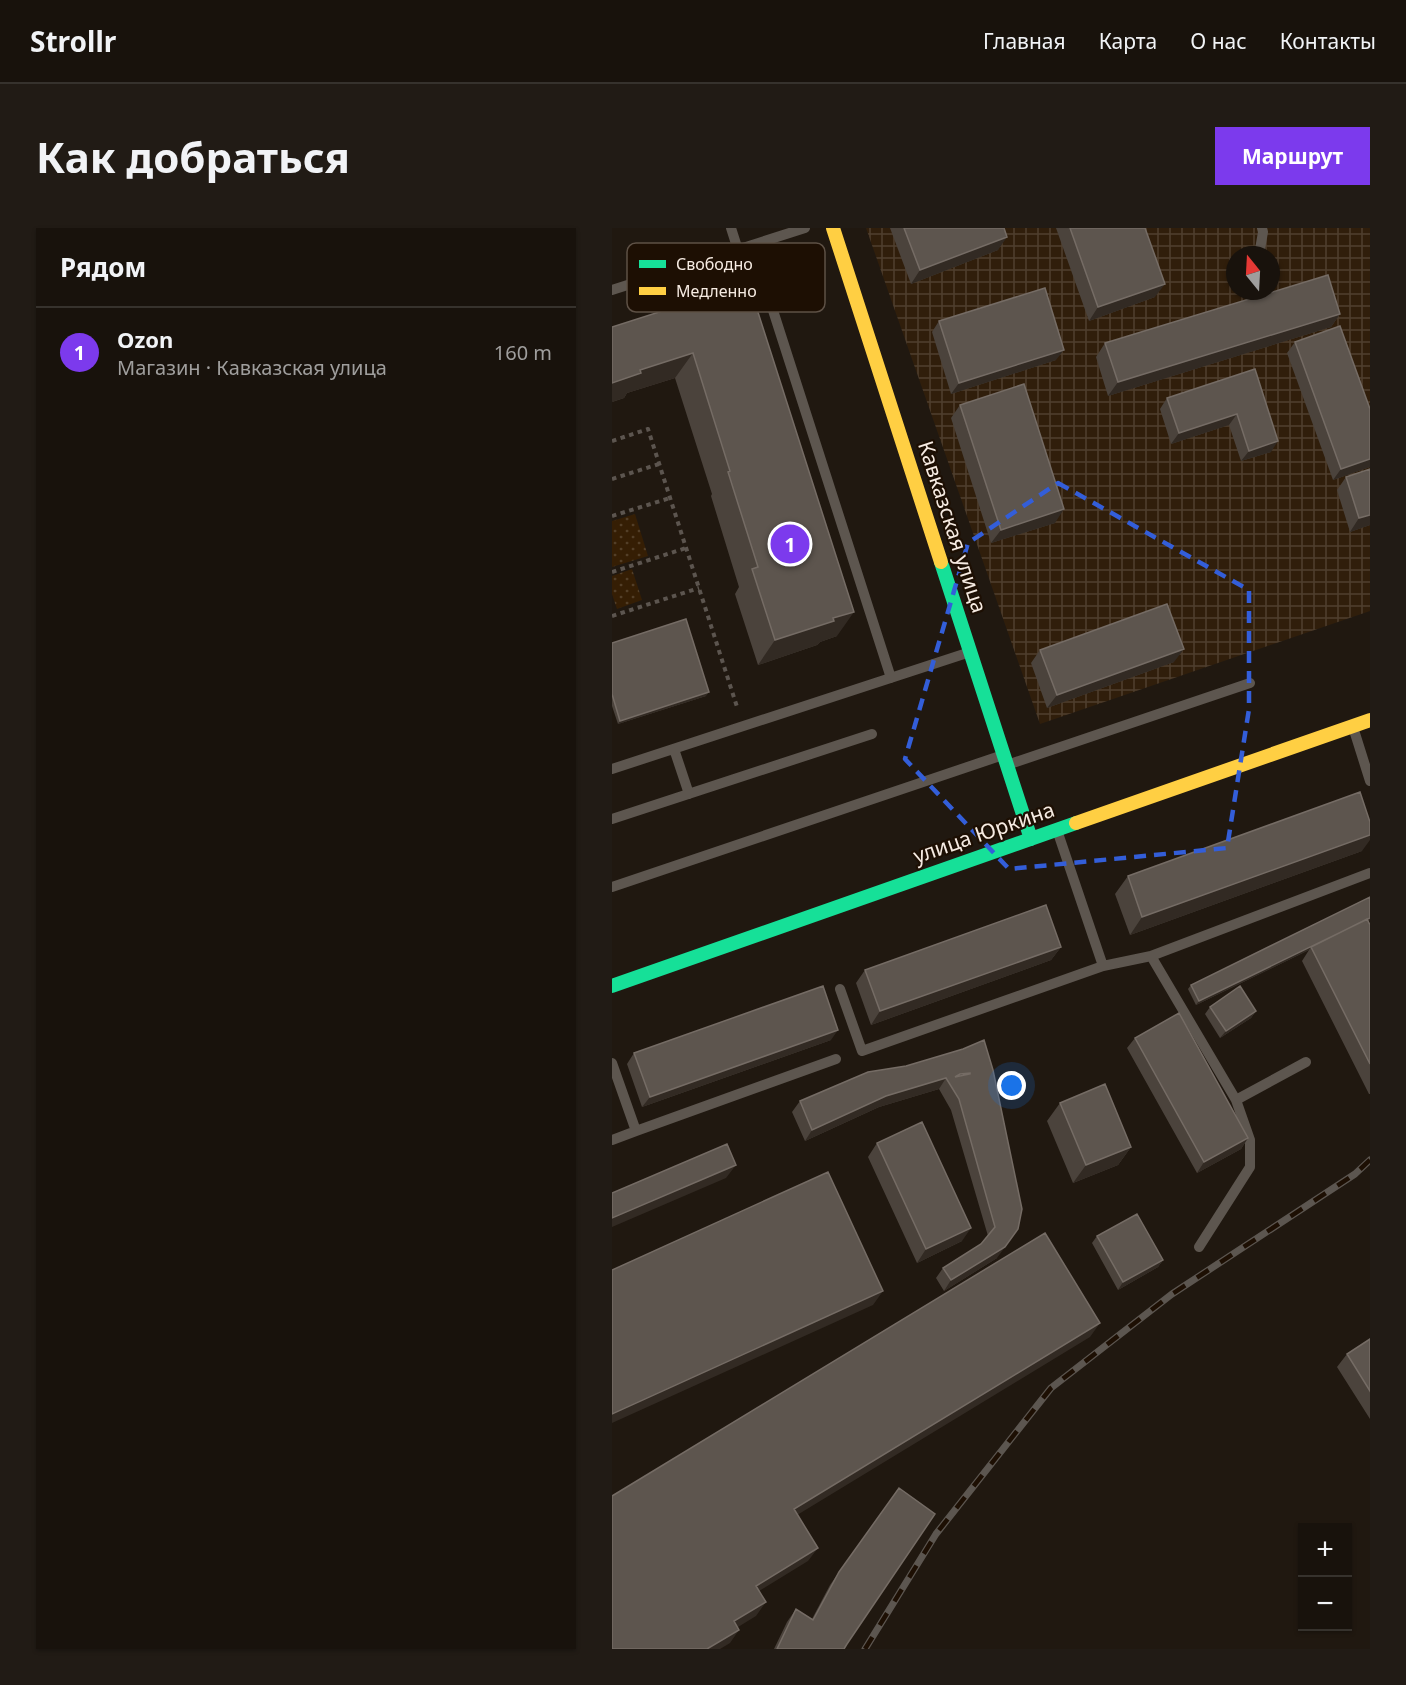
<!DOCTYPE html>
<html lang="ru">
<head>
<meta charset="utf-8">
<style>
  :root { --surface:#18120c; --page:#211b15; --text:#f1f3f6; --muted:#9f9e9d; --line:#36322d; --accent:#7c3aed }
  body { margin:0; font-family:"Noto Sans",sans-serif; background:var(--page); color:var(--text) }
  .controls { position:absolute; right:18px; bottom:18px; display:grid; overflow:hidden; border-radius:0px; box-shadow:0 2px 4px #0004 }
  .controls button { width:54px; height:54px; display:grid; place-items:center; padding:0; border:0; border-bottom:2px solid var(--line); background:var(--surface); color:var(--text); font:30px sans-serif }
  .compass { position:absolute; left:614px; top:18px; width:54px; height:54px; border-radius:50%; background:var(--surface); box-shadow:0 2px 4px #0004; rotate:342deg }
  .you { position:absolute; left:400px; top:858px; width:21px; height:21px; margin:-15px; border:4px solid #fff; border-radius:50%; background:#1a73e8; box-shadow:0 0 0 9px #1a73e833 }
  .badge { display:grid; place-items:center; width:39px; height:39px; border-radius:50%; background:var(--accent); color:#fff; font-size:20px; font-weight:700 }
  .pin { position:absolute; translate:-50% -50%; border:3px solid #fff; box-shadow:0 2px 6px #0006 }
  .list { margin:0; padding:0; list-style:none }
  h2 { display:flex; justify-content:space-between; align-items:center; height:78px; margin:0; padding:0 24px; font-size:26px }
  h2 small { font-size:20px; font-weight:400; color:var(--muted) }
  .list li { display:grid; grid-template-columns:39px 1fr auto; gap:18px; align-items:center; box-sizing:border-box; height:90px; padding:0 24px; border-top:2px solid var(--line) }
  .list b { display:block; font-size:22px; white-space:nowrap }
  .list p { margin:0; font-size:20px; white-space:nowrap; color:var(--muted) }
  .list em { font-size:20px; font-style:normal; color:var(--muted) }
  .map { position:relative; flex:none; width:758px; height:1421px; overflow:hidden; border-radius:0px }
  header { display:flex; align-items:center; gap:36px; box-sizing:border-box; height:84px; padding:0 30px; background:var(--surface); border-bottom:2px solid var(--line) }
  header strong { font-size:28px }
  nav { display:flex; gap:33px; margin-inline-start:auto; font-size:21px }
  .intro { display:flex; align-items:center; justify-content:space-between; box-sizing:border-box; height:144px; padding:0 36px }
  h1 { margin:0; font-size:42px }
  .button { padding:15px 27px; border-radius:0px; background:var(--accent); color:#fff; font-size:21px; font-weight:700 }
  main { display:flex; gap:36px; padding:0 36px }
  aside { flex:1; background:var(--surface); border-radius:0px; box-shadow:0 2px 4px #0004 }
  .map>svg:first-child { display:block }
  .industrial { fill:url(#industrial-grid); fill-rule:evenodd }
  .park { fill:url(#park-dots) }
  .lines { fill:none; stroke-linecap:round; stroke-linejoin:round }
  .path { stroke:#5c554f; stroke-width:4; stroke-dasharray:4.5 4.5; stroke-linecap:butt }
  .lane { stroke:#5d564f; stroke-width:10 }
  .fast { stroke:#16e098; stroke-width:14 }
  .slow { stroke:#ffcf43; stroke-width:14 }
  .rail-casing { stroke:#5c5650; stroke-width:7 }
  .rail { stroke:#1d0f03; stroke-width:4.5; stroke-dasharray:14; stroke-linecap:butt }
  .wall { fill:#4b433c }
  .shaded-wall { fill:#322a23 }
  .building { fill:#5d554e; stroke:#756c65; stroke-width:1.5; fill-rule:evenodd }
  .marked { fill:none; stroke:#335ed9; stroke-width:4.5; stroke-dasharray:12 8; stroke-linejoin:round }
  .labels { text-anchor:middle; stroke-width:4.5; stroke-linejoin:round; paint-order:stroke }
  .street-label { font-size:21px; fill:#f6ebe2; stroke:#1d0f03 }
  .key { fill:#1d0f03; stroke:#5e5146; stroke-width:1.5 }
  .key-label { font-size:16px; fill:#f6ebe2 }
</style>
</head>
<body>
<header>
<strong>Strollr</strong>
<nav><a>Главная</a><a>Карта</a><a>О нас</a><a>Контакты</a></nav>
</header>
<div class="intro"><h1>Как добраться</h1><a class="button">Маршрут</a></div>
<main>
<aside>
<h2>Рядом<small></small></h2>
<ul class="list">
<li><span class="badge">1</span><div><b>Ozon</b><p>Магазин · Кавказская улица</p></div><em>160 m</em></li>
</ul>
</aside>
<div class="map">
<svg width="758" height="1421" viewBox="0 0 758 1421">
  <defs>
    <pattern id="industrial-grid" width="8" height="8" patternUnits="userSpaceOnUse" patternTransform="scale(1.5)"><rect width="8" height="8" fill="#301e0b"/><path d="M0 4h8M4 0v8" fill="none" stroke="#4f3f2e"/></pattern>
    <pattern id="park-dots" width="8" height="8" patternUnits="userSpaceOnUse" patternTransform="scale(1.5)"><rect width="8" height="8" fill="#351e04"/><path d="M2 2h.1M6 6h.1" fill="none" stroke="#533f28" stroke-width="1.8" stroke-linecap="round"/></pattern>
  </defs>
  <rect width="100%" height="100%" fill="#201810"/>
  <path class="industrial" d="M254 0H758V383L428 496ZM623 27H659V63H623Z"/>
  <path class="park" d="M23 286 36 328 0 339V293Z
    M20 341 30 372 5 381 0 366V348Z"/>
  <g class="lines">
    <path class="path" d="M0 213 36 201 126 482
      M0 251 47 236
      M0 288 58 270
      M0 344 74 320
      M0 388 87 360"/>
    <path class="lane" d="M119 0 126 22
      M140 17 279 450
      M647 27 651 4 650 0
      M0 62 193 0
      M741 499 758 553
      M62 521 77 566
      M398 536 638 455
      M0 541 355 425
      M0 591 260 506
      M446 605 491 738
      M0 659 388 528
      M539 728 624 872 694 834
      M228 761 250 823 491 738 539 728 758 645
      M0 835 24 903 224 831
      M0 912 24 903
      M587 1019 638 939V912L624 872"/>
    <path class="fast" d="M329 334 419 611
      M0 758 464 595"/>
    <path class="slow" d="M221 0 329 334
      M464 595 758 492"/>
    <g class="rail-casing">
      <path id="rail" d="M253 1421 324 1306 439 1160 560 1066 743 946 758 932"/>
    </g>
    <use href="#rail" class="rail"/>
  </g>
  <path class="wall" d="M278 0H392L386 22 299 56Z
    M444 0H533L543 69 477 93Z
    M115 57 225 408 208 414 205 417 146 437 123 366 127 359 99 268 100 266 63 150 15 165 12 170 0 174 110 64Z
    M728 86 719 99 496 168 484 129 493 115Z
    M327 93 444 132 339 166 320 104Z
    M683 114 758 239 721 252 675 125Z
    M643 141 659 224 629 233 617 197 559 216 548 181 555 170Z
    M348 177 443 295 379 315 339 190Z
    M734 249 758 297 738 304 725 262Z
    M0 415 94 468 6 496 0 478Z
    M428 422 562 434 435 480 419 435Z
    M750 623 518 707 503 666 516 648Z
    M758 669V692L756 693 758 697V866H757L690 733 697 722 584 777 576 761 579 757Z
    M449 719 439 732 259 797 244 755 253 742Z
    M598 779 644 783 639 790 608 810 593 786Z
    M523 810 636 910 629 921 585 945 515 820Z
    M219 812 30 879 15 836 22 825Z
    M372 812 385 1030 332 1063 324 1050 331 1040 369 1016 376 1008 339 882 327 861 267 879 193 913 180 884 188 873 294 838 351 821Z
    M448 875 519 919 506 937 461 955 435 893Z
    M265 915 350 1013 305 1035 256 929Z
    M485 1008 551 1032 546 1039 506 1062 480 1015Z
    M758 1111V1191L725 1139 735 1126Z
    M287 1260 235 1416 232 1421H162L175 1394 184 1381 200 1391 218 1357Z"/>
  <path class="shaded-wall" d="M395 9 386 22 299 56 308 42Z
    M553 56 543 69 477 93 486 79Z
    M728 86 719 99 496 168 506 154Z
    M452 122 444 132 339 166 347 155Z
    M81 125 63 150 15 165 12 170 0 174V155L28 142Z
    M625 186 617 197 559 216 567 205Z
    M666 213 659 224 629 233 637 223Z
    M758 231V239L721 252 729 241Z
    M452 281 443 295 379 315 389 302Z
    M758 287V297L738 304 747 290Z
    M242 384 225 408 208 414 205 417 146 437 163 412 221 390Z
    M572 421 562 434 435 480 445 467Z
    M97 464 94 468 6 496 8 493Z
    M758 607V612L750 623 518 707 530 689Z
    M758 690V692L700 721 699 719 697 722 584 777 587 773Z
    M449 719 439 732 259 797 268 783Z
    M644 783 639 790 608 810 614 803Z
    M226 802 219 812 30 879 38 869Z
    M334 850 327 861 267 879 193 913 200 902 274 868Z
    M636 910 629 921 585 945 592 934Z
    M519 919 506 937 461 955 474 937Z
    M124 937 114 950 0 999V990Z
    M359 1000 350 1013 305 1035 314 1021Z
    M406 1001 385 1030 332 1063 339 1052Z
    M551 1032 546 1039 506 1062 511 1054Z
    M271 1063 261 1077 0 1195V1186Z
    M488 1095 478 1109 172 1295 182 1281Z
    M206 1320 196 1333 134 1371 144 1358Z
    M154 1374 144 1388 113 1407 122 1393Z
    M127 1402 118 1415 108 1421H95Z"/>
  <path class="building" d="M292 0H392L395 9 308 42Z
    M458 0H533L553 56 486 79Z
    M716 47 728 86 506 154 493 115Z
    M135 50 242 384 221 390 222 393 163 412 140 341 146 339 116 244 118 243 81 125 28 142 29 145 0 155V99L116 62 115 57Z
    M433 60 452 122 347 155 327 93Z
    M728 98 758 181V231L729 241 683 114Z
    M643 141 666 213 637 223 625 186 567 205 555 170Z
    M412 156 452 281 389 302 348 177Z
    M758 241V287L747 290 734 249Z
    M555 376 572 421 445 467 428 422Z
    M74 391 97 464 8 493 0 466V415Z
    M748 564 758 594V607L530 689 516 648Z
    M758 669V690L587 773 579 757Z
    M434 677 449 719 268 783 253 742Z
    M755 691 758 697V836L699 719Z
    M211 758 226 802 38 869 22 825Z
    M628 758 644 783 614 803 598 779Z
    M567 785 636 910 592 934 523 810Z
    M372 812 381 842 410 981 406 1001 393 1019 339 1052 331 1040 369 1016 383 999 347 871 334 850 274 868 200 902 188 873 256 844 294 838 351 821ZM358 845V846L343 849 348 846Z
    M493 856 519 919 474 937 448 875Z
    M310 894 359 1000 314 1021 265 915Z
    M115 916 124 937 0 990V965Z
    M216 944 271 1063 0 1186V1042Z
    M525 986 551 1032 511 1054 485 1008Z
    M433 1005 488 1095 182 1281 206 1320 144 1358 154 1374 122 1393 127 1402 95 1421H0V1268Z
    M758 1111V1163L735 1126Z
    M287 1260 323 1286 235 1416 232 1421H165L184 1381 201 1392 227 1344Z"/>
  <path class="marked" d="M446 255 637 362V481L615 620 397 641 293 531 356 315Z"/>
  <g class="labels">
    <g class="street-label">
      <text transform="translate(340 299) rotate(72)" y="7">Кавказская улица</text>
      <text transform="translate(372 605) rotate(-19)" y="7">улица Юркина</text>
    </g>
  </g>
  <rect x="15" y="15" width="198" height="69" rx="9" class="key"/>
  <rect x="27" y="32" width="27" height="8" fill="#16e098"/>
  <rect x="27" y="59" width="27" height="8" fill="#ffcf43"/>
  <g class="key-label">
    <text x="64" y="42">Свободно</text>
    <text x="64" y="69">Медленно</text>
  </g>
</svg>
<div class="controls">
<button>+</button>
<button>−</button>
</div>
<svg class="compass" viewBox="-18 -18 36 36"><path d="M0-13l5 13h-10z" fill="#e53935"/><path d="M0 13l5-13h-10z" fill="#9f9e9d"/></svg>
<div class="you"></div>
<div class="pin badge" style="left:178px;top:316px">1</div>
</div>
</main>
</body>
</html>
